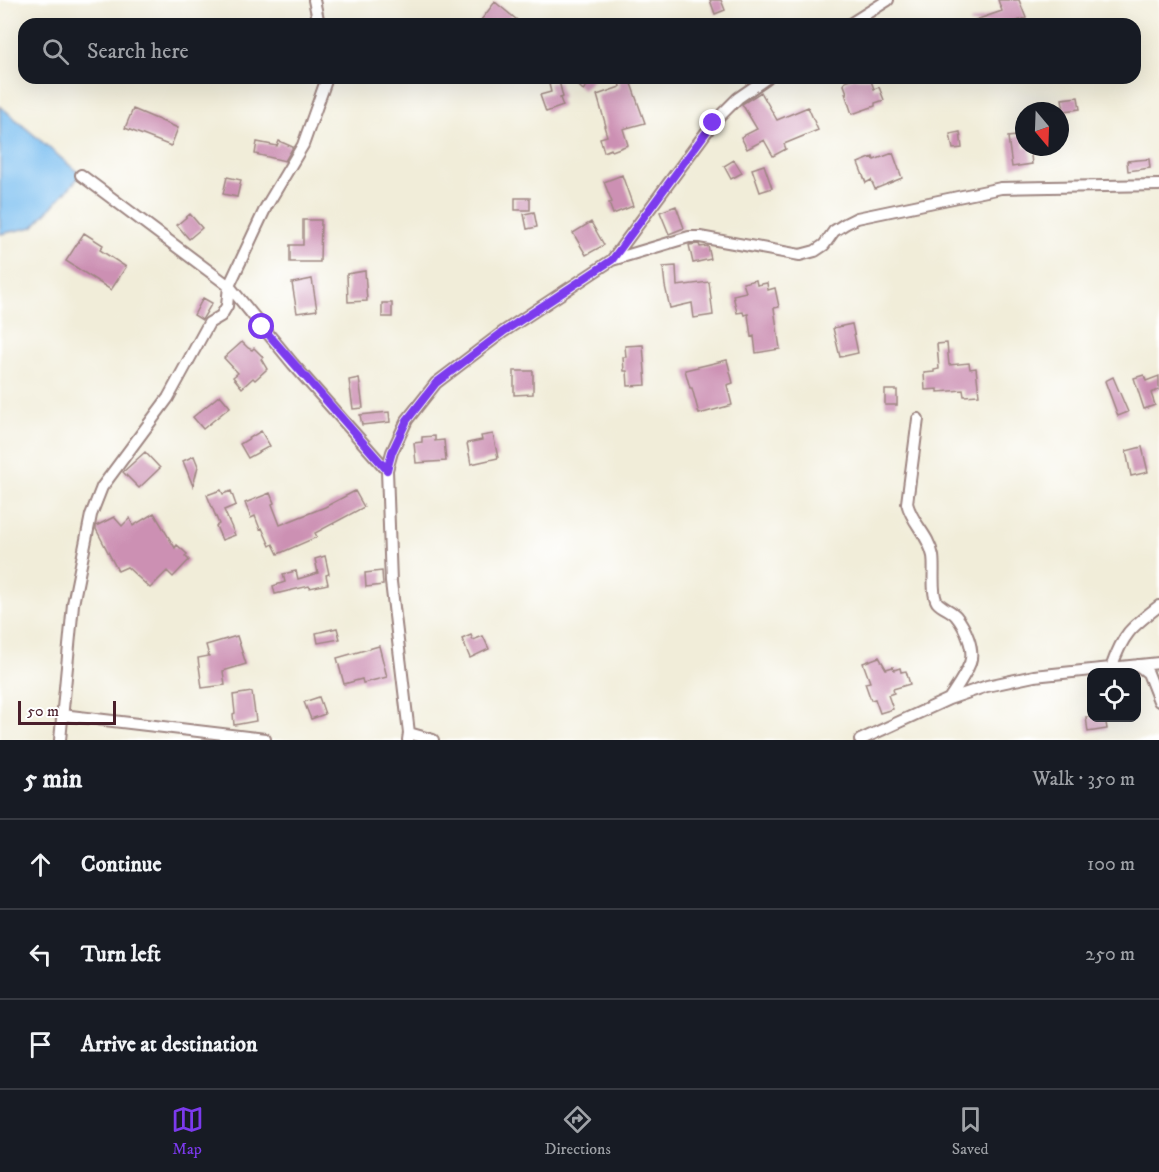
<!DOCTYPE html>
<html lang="en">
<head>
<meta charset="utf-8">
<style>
  :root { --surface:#171b24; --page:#20242c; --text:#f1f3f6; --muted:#9ea1a6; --line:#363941; --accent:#7c3aed }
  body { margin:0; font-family:"IM FELL DW Pica",serif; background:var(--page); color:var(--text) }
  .controls { position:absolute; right:18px; bottom:18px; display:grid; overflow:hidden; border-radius:12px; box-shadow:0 6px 24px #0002 }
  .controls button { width:54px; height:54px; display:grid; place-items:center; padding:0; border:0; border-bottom:2px solid var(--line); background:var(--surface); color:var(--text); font:30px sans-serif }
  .compass { position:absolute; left:1015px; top:102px; width:54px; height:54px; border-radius:50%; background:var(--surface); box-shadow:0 6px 24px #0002; rotate:161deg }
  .scale { position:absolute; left:18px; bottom:15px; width:98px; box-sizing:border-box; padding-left:6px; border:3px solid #4a1f2b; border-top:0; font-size:16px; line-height:21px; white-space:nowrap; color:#4a1f2b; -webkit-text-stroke:4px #fff; paint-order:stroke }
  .stop { position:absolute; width:18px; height:18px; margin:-14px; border:4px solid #7c3aed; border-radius:50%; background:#fff }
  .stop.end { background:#7c3aed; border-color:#fff; box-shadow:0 2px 6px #0008 }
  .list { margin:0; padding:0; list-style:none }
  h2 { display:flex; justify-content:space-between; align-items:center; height:78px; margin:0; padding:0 24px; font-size:26px }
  h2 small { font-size:20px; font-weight:400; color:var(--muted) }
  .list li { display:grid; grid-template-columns:39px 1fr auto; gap:18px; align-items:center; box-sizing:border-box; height:90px; padding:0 24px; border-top:2px solid var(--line) }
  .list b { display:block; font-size:22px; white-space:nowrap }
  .list em { font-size:20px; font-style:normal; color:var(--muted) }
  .icon { flex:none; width:33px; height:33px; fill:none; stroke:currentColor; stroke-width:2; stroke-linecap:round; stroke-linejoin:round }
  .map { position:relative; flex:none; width:1159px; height:740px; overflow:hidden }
  .search { position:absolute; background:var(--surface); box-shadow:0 6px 24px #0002; left:18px; right:18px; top:18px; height:66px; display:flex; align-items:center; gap:15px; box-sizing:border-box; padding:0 21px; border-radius:18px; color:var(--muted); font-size:22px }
  .sheet { height:348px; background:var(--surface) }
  nav { display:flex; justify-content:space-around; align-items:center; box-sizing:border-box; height:84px; border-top:2px solid var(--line); background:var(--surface); font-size:16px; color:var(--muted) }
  nav a { display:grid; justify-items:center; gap:3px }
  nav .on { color:var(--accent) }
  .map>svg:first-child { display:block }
  .water { fill:#79bef0; stroke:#626e8e; stroke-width:1.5 }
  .building { fill:#cc90b3 }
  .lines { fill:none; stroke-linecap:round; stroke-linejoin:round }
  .minor-casing { stroke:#9e8682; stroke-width:14 }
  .minor { stroke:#fff; stroke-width:10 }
  .route { stroke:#7c3aed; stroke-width:8 }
</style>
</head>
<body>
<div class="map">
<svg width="1159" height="740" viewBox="0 0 1159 740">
  <rect width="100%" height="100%" fill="#fff"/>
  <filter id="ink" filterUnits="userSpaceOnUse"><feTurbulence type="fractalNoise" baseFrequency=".0167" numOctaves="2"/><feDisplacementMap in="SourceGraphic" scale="12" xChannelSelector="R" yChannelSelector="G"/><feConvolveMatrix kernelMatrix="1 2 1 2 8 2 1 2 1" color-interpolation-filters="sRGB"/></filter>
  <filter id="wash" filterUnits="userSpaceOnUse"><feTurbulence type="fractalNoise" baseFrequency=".008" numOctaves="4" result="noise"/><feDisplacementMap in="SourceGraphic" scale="24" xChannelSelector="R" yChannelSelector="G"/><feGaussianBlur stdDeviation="1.35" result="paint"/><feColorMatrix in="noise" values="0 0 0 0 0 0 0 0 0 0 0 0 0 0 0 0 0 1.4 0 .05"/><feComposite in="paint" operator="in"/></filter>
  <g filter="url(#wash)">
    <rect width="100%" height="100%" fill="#f1edd9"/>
    <path class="water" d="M0 106 81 175 33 227 0 234Z"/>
    <g id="blocks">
      <path class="building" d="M710 0H721L725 10 715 14Z
        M998 0H1019L1026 18 1008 24H971L970 22 1002 11Z
        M495 2 522 24H478Z
        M571 78H595L583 90Z
        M629 78 645 123 623 129 628 145 612 151 611 149 604 152 600 138 607 136 604 126H606L597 95 620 87 619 81Z
        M854 78H870L874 89 879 87 884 100 875 103V106L852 114 845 93H847L844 85 845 81Z
        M559 81 563 97 560 98 563 106 546 112 540 95 551 92 549 84Z
        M761 92 777 120 808 107 818 130 784 144 786 149 773 156 764 140 747 149 741 137 757 129 742 104Z
        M1078 97 1080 109 1064 111 1062 99Z
        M133 109 178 128 171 146 125 128Z
        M960 132 962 148 953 149 950 134Z
        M1024 135V147H1030L1032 164 1012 167 1008 137Z
        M279 141 293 147 285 161 255 154 257 142 277 146Z
        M893 153 902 178 875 189 871 180 866 183 858 163 873 157 874 160Z
        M1149 159 1150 168 1128 171 1127 161Z
        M734 160 742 173 731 179 724 166Z
        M764 165 772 188 760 192 752 169Z
        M622 175 633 206 613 214 609 203 612 202 604 182Z
        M227 177 241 180 237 197 223 194Z
        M515 198H530V210H515Z
        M676 206 684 228 669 234 660 212Z
        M534 212 537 227 527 229 524 214Z
        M190 214 202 228 189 239 177 225Z
        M303 220H321L320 262H290V245H303Z
        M591 222 604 245 586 255 573 233Z
        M84 233 103 245 100 250 126 267 111 290 66 261Z
        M699 244 700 247 708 246 711 259 693 263 689 245Z
        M676 266 677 286 709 282 713 315 694 318 692 303 670 308 665 286 663 267Z
        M365 271 367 301 348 302 347 274Z
        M312 279 317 310 297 313 292 283Z
        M756 280 757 285 767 283 768 290 775 288 779 307 774 308 780 349 756 353 754 336 751 337 748 314 744 315 743 312 737 313 733 295 746 292 743 283Z
        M203 298 212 303 202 320 194 315Z
        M382 303H392V317H382Z
        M852 324 858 353 840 357 833 328Z
        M242 342 248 348 252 350 254 348 263 357 261 359 267 369 255 380 253 378 242 388 233 377 238 373 224 358Z
        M947 343 949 365 969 363 970 369 976 368 979 395 964 396 963 390 938 392V389L925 390 924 373 934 372V370L939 369 937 344Z
        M643 345 646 385 628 386 627 371H624L623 357H626L625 346Z
        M727 360 733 383 727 385 732 405 699 414 692 388H690L685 370Z
        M514 371H533V394L514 395Z
        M1144 375 1146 381 1159 376V390L1151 393 1155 405 1144 409 1134 378Z
        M1113 377 1128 412 1118 416 1105 381Z
        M359 378 363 408 353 409 349 380Z
        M885 390H897V405H885Z
        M220 395 230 407 203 429 193 417Z
        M389 412 390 422 362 425 360 415Z
        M261 431 270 446 248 458 240 444Z
        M493 434 498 458 471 464 467 443 482 440 481 436Z
        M435 436V441L444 440 446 461 416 463 414 443 422 442V437Z
        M1142 447 1148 472 1131 476 1126 451Z
        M145 452 160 468 139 488 123 472Z
        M194 456 198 466 193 486 183 461Z
        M221 490 223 494 231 491 236 505 224 510 235 535 222 540 216 526 219 524 207 495Z
        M355 491 364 507 315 533 317 537 278 554 273 544 270 546 262 528 260 529 255 516 251 518 245 503 270 493 274 503 272 504 280 525 325 507Z
        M154 513 175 548 177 545 187 554 185 556 189 560 173 577 167 571 150 588 127 567 118 571 96 529V526L114 517 122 526 130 518 133 526Z
        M325 556 329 574 326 575 328 584 310 588 309 586 275 594 273 586 285 582 283 574 296 571 298 579 318 573 315 559Z
        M382 571 383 585 366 587 365 573Z
        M337 628 340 639 318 643 316 633Z
        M471 635 473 640 483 636 489 649 470 658 462 639Z
        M237 636 246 664 223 671 225 685 202 688 198 658 209 656 206 645Z
        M379 646 387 677 363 683 362 679 344 684 337 658Z
        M879 657 886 669 893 667 894 670 900 668 901 672 906 671 910 684 893 689 894 693 888 695 893 709 880 713 875 699 871 700 865 683 870 682 863 663Z
        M252 692 256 721 234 725 233 714 235 713 233 695Z
        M319 697 325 714 311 719 304 702Z
        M1086 717H1105L1107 729 1088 732Z"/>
    </g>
  </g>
  <g filter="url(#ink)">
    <use href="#blocks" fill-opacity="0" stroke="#9e8682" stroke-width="1.5"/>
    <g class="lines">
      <g class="minor-casing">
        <path id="minor" d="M314 0 319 24
          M850 24 888 0
          M81 175 229 286 293 364 387 470
          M612 260 689 237H700L800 255 815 251 824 245 834 231 845 224 857 218 1001 188 1159 185
          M918 419 907 503C912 524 928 533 933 556 935 568 931 593 937 602 942 608 951 610 956 616 965 627 975 649 970 663 965 676 956 688 949 699
          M1138 665 1148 673 1159 701
          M1111 668C1123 634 1130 628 1159 606
          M62 715 265 739
          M409 733 433 740
          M60 740 73 604 91 515 102 487 168 398 209 323 221 316 227 306 229 286 266 207 303 145 327 78
          M408 740 409 733 391 582 387 470 392 452 407 420 436 383 503 332 612 260 713 123 738 98 767 78
          M860 740 949 699 987 686 1034 676 1159 663"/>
      </g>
      <use href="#minor" class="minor"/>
    </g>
  </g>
  <g class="lines" filter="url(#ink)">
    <path class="route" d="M262 327 387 470 392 452 407 420 436 383 503 332 612 260 713 123"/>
  </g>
</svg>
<div class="controls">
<button><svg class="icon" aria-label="locate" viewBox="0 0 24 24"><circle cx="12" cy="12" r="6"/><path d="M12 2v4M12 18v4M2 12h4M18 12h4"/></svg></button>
</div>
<svg class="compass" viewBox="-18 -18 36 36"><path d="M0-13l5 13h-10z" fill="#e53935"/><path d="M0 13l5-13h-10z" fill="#9ea1a6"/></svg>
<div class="scale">50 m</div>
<div class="stop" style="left:262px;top:327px"></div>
<div class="stop end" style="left:713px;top:123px"></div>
<div class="search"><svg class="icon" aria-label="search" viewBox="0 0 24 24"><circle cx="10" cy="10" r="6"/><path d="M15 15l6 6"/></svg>Search here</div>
</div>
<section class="sheet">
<h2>5 min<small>Walk · 350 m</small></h2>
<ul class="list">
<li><svg class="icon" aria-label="ahead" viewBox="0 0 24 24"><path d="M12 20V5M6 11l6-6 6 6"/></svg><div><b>Continue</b></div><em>100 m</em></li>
<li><svg class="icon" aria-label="left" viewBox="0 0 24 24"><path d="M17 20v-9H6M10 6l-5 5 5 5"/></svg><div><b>Turn left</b></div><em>250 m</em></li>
<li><svg class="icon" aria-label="arrive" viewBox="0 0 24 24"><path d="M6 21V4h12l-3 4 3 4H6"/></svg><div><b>Arrive at destination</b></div></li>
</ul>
</section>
<nav>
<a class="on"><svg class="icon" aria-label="map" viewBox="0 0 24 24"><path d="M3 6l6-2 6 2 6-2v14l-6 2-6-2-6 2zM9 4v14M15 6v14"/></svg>Map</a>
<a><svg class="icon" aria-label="directions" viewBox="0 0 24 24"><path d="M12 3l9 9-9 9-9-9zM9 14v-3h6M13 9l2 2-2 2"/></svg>Directions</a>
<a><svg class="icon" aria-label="saved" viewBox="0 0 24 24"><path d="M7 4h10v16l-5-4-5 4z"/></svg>Saved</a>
</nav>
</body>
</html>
